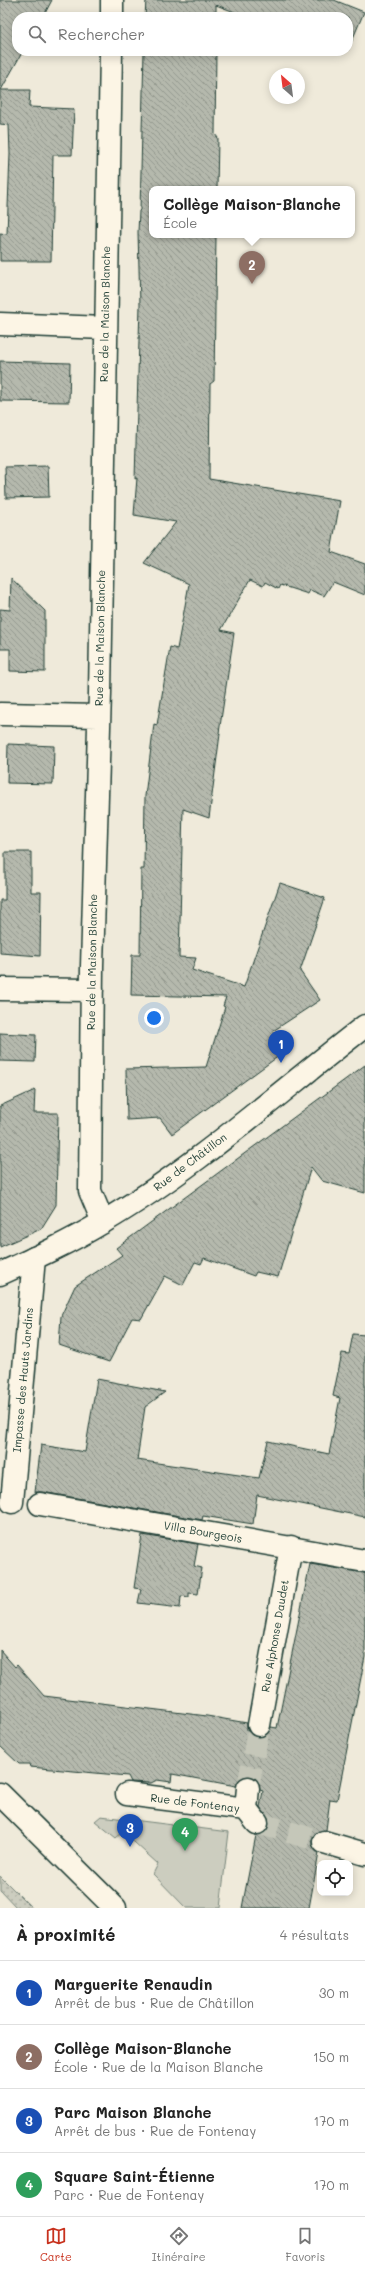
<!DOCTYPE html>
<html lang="fr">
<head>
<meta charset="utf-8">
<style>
  :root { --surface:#fff; --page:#f6f6f6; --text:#222; --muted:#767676; --line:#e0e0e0; --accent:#c8321e }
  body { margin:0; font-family:Mali,sans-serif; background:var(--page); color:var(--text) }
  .controls { position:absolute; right:12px; bottom:12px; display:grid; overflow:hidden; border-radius:8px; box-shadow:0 2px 10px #0003 }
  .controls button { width:36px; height:36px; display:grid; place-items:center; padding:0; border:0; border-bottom:1px solid var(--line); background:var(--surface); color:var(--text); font:20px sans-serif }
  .compass { position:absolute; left:269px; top:68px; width:36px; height:36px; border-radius:50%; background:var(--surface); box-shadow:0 2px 10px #0003; rotate:332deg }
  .you { position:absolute; left:154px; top:1018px; width:14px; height:14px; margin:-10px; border:3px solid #fff; border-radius:50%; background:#1a73e8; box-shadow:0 0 0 6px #1a73e833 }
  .badge { display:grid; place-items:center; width:26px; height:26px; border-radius:50%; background:var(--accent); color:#fff; font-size:13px; font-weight:700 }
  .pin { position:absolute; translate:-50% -33px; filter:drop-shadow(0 1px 2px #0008) }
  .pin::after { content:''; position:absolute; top:21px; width:14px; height:12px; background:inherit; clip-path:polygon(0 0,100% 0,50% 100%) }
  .popup { position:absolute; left:149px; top:186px; width:206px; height:52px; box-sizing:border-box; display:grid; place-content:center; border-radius:8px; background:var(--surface); filter:drop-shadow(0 1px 3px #0005); font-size:13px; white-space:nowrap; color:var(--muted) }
  .popup b { font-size:15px; color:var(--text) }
  .popup::after { content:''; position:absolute; left:50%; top:100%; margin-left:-8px; border:8px solid transparent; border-top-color:var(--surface) }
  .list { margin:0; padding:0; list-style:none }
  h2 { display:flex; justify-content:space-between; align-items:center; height:52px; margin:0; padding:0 16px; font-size:17px }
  h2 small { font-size:13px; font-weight:400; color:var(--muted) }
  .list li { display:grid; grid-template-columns:26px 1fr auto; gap:12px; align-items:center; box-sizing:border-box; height:64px; padding:0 16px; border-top:1px solid var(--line) }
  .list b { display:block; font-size:15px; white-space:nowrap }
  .list p { margin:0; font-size:13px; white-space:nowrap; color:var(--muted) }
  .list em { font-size:13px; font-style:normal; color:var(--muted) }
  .icon { flex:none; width:22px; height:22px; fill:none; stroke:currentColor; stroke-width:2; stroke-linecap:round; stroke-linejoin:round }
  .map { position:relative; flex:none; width:365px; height:1908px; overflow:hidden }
  .search { position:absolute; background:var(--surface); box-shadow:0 2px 10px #0003; left:12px; right:12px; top:12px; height:44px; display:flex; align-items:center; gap:10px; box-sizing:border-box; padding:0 14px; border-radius:16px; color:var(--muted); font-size:15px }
  .sheet { height:308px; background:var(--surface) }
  nav { display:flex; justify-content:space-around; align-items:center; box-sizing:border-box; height:56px; border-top:1px solid var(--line); background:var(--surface); font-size:11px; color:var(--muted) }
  nav a { display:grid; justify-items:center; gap:2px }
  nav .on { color:var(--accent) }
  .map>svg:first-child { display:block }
  .grass { fill:url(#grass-dots); stroke:#76857a }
  .park { fill:#cccdbf; stroke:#76857a }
  .building { fill:url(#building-back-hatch); stroke:#1f3d34 }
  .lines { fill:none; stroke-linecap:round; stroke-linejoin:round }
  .minor-tunnel { stroke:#c5c7b9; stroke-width:22; stroke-dasharray:22 11; stroke-linecap:butt }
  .minor-casing { stroke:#1f3d34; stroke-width:25 }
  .tertiary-casing { stroke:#1f3d34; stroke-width:25 }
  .secondary-casing { stroke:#1f3d34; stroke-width:25 }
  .minor { stroke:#fcf5e5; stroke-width:22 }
  .tertiary { stroke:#fcf5e5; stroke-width:22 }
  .secondary { stroke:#fcf5e5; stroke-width:22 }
  .labels { text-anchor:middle; stroke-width:3.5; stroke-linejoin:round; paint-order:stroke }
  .street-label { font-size:11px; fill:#1f3d34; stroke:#fcf5e5 }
</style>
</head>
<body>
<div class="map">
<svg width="365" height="1908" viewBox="0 0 365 1908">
  <defs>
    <pattern id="grass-dots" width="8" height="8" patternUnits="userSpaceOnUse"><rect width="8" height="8" fill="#cccdbf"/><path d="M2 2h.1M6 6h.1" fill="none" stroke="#afb1a5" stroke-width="1.8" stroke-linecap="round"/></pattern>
    <pattern id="building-back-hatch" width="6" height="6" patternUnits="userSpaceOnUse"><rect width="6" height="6" fill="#b5b9ad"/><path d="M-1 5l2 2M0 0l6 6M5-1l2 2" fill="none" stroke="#93988e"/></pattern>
  </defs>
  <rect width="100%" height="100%" fill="#efeada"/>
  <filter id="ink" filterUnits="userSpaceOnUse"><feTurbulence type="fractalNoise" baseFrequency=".025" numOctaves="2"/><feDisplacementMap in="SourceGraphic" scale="8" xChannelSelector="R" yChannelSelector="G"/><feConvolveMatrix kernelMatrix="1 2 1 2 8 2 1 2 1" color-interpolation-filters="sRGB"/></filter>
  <g filter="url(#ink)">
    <path class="grass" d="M0 1876 32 1908H17L0 1890Z"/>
    <path class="park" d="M101 1816 229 1832 220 1908H186L153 1874 158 1864 123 1832 116 1838 95 1821Z"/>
    <path class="building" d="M0 0H52L43 17H17V51H23L1 90H30L29 107 74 109 72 155H53L51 261H0V233L7 234 10 154 9 125 0 124Z
      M146 0H334L364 12 348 50V17H248L216 5V17H145Z
      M144 51H216L215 134 218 138 217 189H152V235H216L214 381 210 384 209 479 340 501 331 552 365 564V595L333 582 324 596 310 590 308 594 280 585 278 589 265 582 263 586 250 580 221 630 234 633 219 733 220 734 209 818 183 809 179 957 196 958 192 970 244 987 280 883 325 898 300 971 320 1000 273 1031 287 1050 172 1134 160 1118 127 1120 126 1069 206 1067 225 1007 223 1006 226 997 131 995 132 955H140L141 869H144L145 796 154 724 157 725 170 647 177 649 189 584 144 563 176 522 134 515 137 478 135 479 140 305 138 232 139 211 140 210Z
      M0 361 70 363 69 402 0 401Z
      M48 466 49 497 6 498 5 467Z
      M11 578 45 611V672L10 671V649H0V609L10 610Z
      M8 744 54 746 53 784 7 783Z
      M5 852H31V892H41L40 956 0 953V900H5Z
      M0 1033 36 1035 35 1062 0 1061Z
      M365 1065V1193L322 1181 311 1167 278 1277 256 1272 254 1276 204 1258 201 1264 195 1262 183 1285 165 1276 141 1319 132 1318 109 1362 59 1345 61 1316 75 1286 122 1255 116 1248Z
      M35 1090 34 1113H58L56 1205 41 1229 0 1247V1106Z
      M353 1334 365 1335V1517L257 1495 253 1524 203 1516 202 1520 42 1492H35L41 1445 85 1452 97 1379 165 1392 145 1407 137 1460 259 1478 268 1441 329 1454 340 1398 333 1396 342 1353 349 1354Z
      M142 1535 198 1544 194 1566 202 1568 198 1594 189 1593V1597L181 1596 180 1608 138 1603 141 1589 134 1588Z
      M310 1564 365 1573V1657L337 1800 330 1799 326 1830 316 1833 312 1839V1845L319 1853 309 1908H242L256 1835 265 1833 269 1822 260 1807 263 1791 260 1790 259 1783 255 1778 243 1777 236 1786 172 1774 171 1782 157 1780 151 1783 131 1782 128 1776 30 1767 29 1764H19L0 1746V1650L15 1667 17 1665 44 1696 207 1716 247 1723V1730L251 1735 257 1737H264L271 1727 277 1728Z"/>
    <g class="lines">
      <path class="minor-tunnel" d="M248 1788 259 1725
        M257 1823 324 1842"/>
      <g class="minor-casing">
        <path id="minor" d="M112 17V0
          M0 324 105 328
          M0 714 98 716
          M0 989 92 990
          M103 1222 90 1191 92 966 100 693 111 51
          M12 1502 34 1258
          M40 1504 365 1561
          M259 1725 291 1547
          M127 1794 246 1809 257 1823
          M246 1809 248 1788
          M324 1842 365 1854"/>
      </g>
      <g class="tertiary-casing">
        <path id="tertiary" d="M0 1794 115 1908"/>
      </g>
      <g class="secondary-casing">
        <path id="secondary" d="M0 1274C35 1258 70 1242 103 1222 197 1167 279 1092 365 1026"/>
      </g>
      <use href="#minor" class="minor"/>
      <use href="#tertiary" class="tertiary"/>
      <use href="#secondary" class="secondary"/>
    </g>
  </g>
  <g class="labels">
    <g class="street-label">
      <text transform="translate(105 314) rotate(-89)" y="4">Rue de la Maison Blanche</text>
      <text transform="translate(100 638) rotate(-89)" y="4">Rue de la Maison Blanche</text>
      <text transform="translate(92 962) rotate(-89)" y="4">Rue de la Maison Blanche</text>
      <text transform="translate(190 1162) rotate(-37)" y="4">Rue de Châtillon</text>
      <text transform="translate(23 1380) rotate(-85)" y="4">Impasse des Hauts Jardins</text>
      <text transform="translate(203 1532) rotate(10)" y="4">Villa Bourgeois</text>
      <text transform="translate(275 1636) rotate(-80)" y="4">Rue Alphonse Daudet</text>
      <text transform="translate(195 1803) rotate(7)" y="4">Rue de Fontenay</text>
    </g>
  </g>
</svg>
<div class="controls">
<button><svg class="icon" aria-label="locate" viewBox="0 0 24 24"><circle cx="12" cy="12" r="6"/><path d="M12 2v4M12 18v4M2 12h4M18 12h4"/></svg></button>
</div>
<svg class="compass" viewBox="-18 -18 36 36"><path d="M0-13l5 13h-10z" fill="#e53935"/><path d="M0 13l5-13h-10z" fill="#767676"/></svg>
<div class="you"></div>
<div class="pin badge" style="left:281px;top:1063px;background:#1a4fb4">1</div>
<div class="pin badge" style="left:252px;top:284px;background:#8d6e63">2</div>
<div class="popup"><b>Collège Maison-Blanche</b>École</div>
<div class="pin badge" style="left:130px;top:1847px;background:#1a4fb4">3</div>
<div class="pin badge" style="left:185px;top:1851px;background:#2e9e5b">4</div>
<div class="search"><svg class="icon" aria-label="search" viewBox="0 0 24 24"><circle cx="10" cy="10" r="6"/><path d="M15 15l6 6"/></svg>Rechercher</div>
</div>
<section class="sheet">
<h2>À proximité<small>4 résultats</small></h2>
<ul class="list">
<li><span class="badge" style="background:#1a4fb4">1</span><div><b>Marguerite Renaudin</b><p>Arrêt de bus · Rue de Châtillon</p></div><em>30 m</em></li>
<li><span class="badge" style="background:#8d6e63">2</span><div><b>Collège Maison-Blanche</b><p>École · Rue de la Maison Blanche</p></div><em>150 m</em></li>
<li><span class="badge" style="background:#1a4fb4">3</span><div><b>Parc Maison Blanche</b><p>Arrêt de bus · Rue de Fontenay</p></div><em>170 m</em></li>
<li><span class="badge" style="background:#2e9e5b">4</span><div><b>Square Saint-Étienne</b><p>Parc · Rue de Fontenay</p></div><em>170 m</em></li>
</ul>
</section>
<nav>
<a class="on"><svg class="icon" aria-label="map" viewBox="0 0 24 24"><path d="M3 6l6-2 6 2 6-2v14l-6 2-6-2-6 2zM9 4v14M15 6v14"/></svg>Carte</a>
<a><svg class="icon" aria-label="directions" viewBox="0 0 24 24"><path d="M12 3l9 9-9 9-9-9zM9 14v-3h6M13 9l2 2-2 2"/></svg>Itinéraire</a>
<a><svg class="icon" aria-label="saved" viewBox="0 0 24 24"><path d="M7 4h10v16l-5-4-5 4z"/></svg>Favoris</a>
</nav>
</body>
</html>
